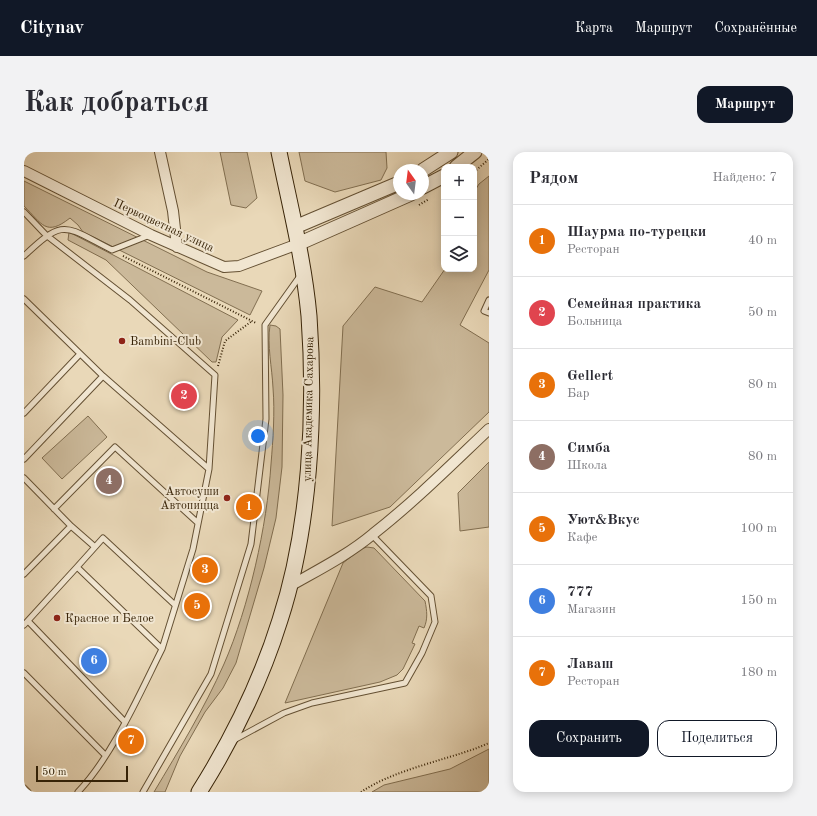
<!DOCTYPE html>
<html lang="ru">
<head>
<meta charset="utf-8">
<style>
  :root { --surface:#fff; --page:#f2f2f3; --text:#2b2b33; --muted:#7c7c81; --line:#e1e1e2; --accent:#111827 }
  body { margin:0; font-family:"Old Standard TT",serif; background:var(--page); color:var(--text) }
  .controls { position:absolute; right:12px; top:12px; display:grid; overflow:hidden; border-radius:8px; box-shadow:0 2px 10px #0003 }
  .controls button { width:36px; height:36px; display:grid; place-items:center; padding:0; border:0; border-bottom:1px solid var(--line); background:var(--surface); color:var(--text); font:20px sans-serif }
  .compass { position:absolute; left:369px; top:12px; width:36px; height:36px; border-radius:50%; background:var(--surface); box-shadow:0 2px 10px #0003; rotate:346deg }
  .scale { position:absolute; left:12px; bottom:10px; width:92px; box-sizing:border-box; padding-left:4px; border:2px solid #372307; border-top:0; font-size:11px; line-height:14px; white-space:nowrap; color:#372307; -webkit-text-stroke:3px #f1e6d1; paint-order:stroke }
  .you { position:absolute; left:234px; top:284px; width:14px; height:14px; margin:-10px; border:3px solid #fff; border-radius:50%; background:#1a73e8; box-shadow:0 0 0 6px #1a73e833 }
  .badge { display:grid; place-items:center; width:26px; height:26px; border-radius:50%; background:var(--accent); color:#fff; font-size:13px; font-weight:700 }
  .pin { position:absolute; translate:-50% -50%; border:2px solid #fff; box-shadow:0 1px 4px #0006 }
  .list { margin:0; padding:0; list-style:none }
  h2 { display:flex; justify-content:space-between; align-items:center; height:52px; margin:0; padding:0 16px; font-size:17px }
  h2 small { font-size:13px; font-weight:400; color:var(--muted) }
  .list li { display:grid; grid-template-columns:26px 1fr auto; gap:12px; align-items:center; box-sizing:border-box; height:72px; padding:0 16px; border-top:1px solid var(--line) }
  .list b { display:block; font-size:15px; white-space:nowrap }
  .list p { margin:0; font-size:13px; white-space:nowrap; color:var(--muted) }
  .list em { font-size:13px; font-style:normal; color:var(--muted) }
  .actions { display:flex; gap:8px; padding:12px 16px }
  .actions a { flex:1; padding:9px 0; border:1px solid var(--accent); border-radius:12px; text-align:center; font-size:14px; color:var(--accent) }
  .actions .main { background:var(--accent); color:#fff }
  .icon { flex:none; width:22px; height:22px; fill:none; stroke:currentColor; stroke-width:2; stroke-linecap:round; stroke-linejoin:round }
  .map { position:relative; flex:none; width:465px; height:640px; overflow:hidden; border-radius:12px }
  header { display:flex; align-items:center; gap:24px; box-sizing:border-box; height:56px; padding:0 20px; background:var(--accent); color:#fff }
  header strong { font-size:19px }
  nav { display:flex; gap:22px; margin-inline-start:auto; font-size:14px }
  .intro { display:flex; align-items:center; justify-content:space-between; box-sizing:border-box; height:96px; padding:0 24px }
  h1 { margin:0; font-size:28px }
  .button { padding:10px 18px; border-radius:12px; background:var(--accent); color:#fff; font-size:14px; font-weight:700 }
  main { display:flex; gap:24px; padding:0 24px }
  aside { flex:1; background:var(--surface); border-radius:12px; box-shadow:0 2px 10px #0003 }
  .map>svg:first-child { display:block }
  .green { fill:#cbb99a; stroke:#816e50 }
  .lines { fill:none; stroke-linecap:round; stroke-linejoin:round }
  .service-casing { stroke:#645033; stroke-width:7 }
  .minor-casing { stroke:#645033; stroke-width:12 }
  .tertiary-casing { stroke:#645033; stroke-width:15 }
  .secondary-casing { stroke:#372307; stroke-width:17 }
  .path { stroke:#372307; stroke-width:2; stroke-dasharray:1 2; stroke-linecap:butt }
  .service { stroke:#f1e6d1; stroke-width:5 }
  .minor { stroke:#f1e6d1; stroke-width:10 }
  .tertiary { stroke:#f1e6d1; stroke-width:13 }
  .secondary { stroke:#f1e6d1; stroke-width:15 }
  .poi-dot { fill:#8f2418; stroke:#f1e6d1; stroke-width:1.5 }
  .labels { text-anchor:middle; stroke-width:4; stroke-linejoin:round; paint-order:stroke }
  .street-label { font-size:12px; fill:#372307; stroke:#f1e6d1 }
  .poi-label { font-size:12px; fill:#372307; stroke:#f1e6d1; text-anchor:start }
</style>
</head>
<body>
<header>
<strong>Citynav</strong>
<nav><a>Карта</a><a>Маршрут</a><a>Сохранённые</a></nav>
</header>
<div class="intro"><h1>Как добраться</h1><a class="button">Маршрут</a></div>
<main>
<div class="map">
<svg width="465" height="640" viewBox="0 0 465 640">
  <rect width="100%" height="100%" fill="#e9d8b8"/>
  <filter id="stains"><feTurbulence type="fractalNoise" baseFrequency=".005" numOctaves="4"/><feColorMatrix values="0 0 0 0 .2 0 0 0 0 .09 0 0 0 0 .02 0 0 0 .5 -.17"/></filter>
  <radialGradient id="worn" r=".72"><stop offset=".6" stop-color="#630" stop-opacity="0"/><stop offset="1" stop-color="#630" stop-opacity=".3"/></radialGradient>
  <path class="green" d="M196 0H223L233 46 222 56 207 53Z
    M275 0H362L363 16 357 28 311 40 281 29Z
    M465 24V118L436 173 465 191V260L366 355 308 374 319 174 351 135 398 150 421 117H450V40L455 32Z
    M0 29 183 120 238 139 226 163 59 80 54 73 46 66C22 85 18 72 0 54Z
    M45 80 214 168 198 185 192 210H188L82 108 44 88Z
    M246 173 252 174 256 177 259 243 258 315 252 366 240 416 212 511 199 536 181 560 156 604 141 640H130C155 598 180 557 200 512 225 455 243 374 247 312 249 288 251 260 249 236 248 215 243 194 246 173Z
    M64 264 83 285 38 327 18 306Z
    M465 310V375L436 379 434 341Z
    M343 395 350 396 401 449C403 459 404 467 400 476L395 474 388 491 391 492 379 517 373 523 356 530 261 551 319 411 337 397Z
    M465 597V640H348L360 633 426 617Z"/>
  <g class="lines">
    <g class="service-casing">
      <path id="service" d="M0 60 22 83 106 148 191 223 185 317
        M0 104C41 65 40 74 88 98L126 83
        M0 147 79 224 185 317 169 397 138 497
        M465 148 460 159 465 161
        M0 261 56 202
        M0 307 79 224
        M0 326 47 374
        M30 357 91 295 174 371
        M71 395 79 386 151 453
        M0 422 47 374 71 395 53 415
        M4 469 101 570
        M0 473 53 415 138 497C115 543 89 603 54 640
        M0 521 81 603
        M210 588 260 561 288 551 381 531 398 501 411 470 407 444 348 383
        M0 636 4 640
        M119 640 187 522 227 392 242 267 241 173 276 124"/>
    </g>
    <g class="minor-casing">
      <path id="minor" d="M136 0 149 59 153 95
        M0 19 127 83 200 115 215 114 274 92
        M266 434C294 418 324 403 349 382 390 350 427 313 465 277"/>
    </g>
    <g class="tertiary-casing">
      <path id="tertiary" d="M432 15 451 0
        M399 18 427 0
        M399 35 420 24
        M271 75 375 31
        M274 92 387 42"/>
    </g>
    <g class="secondary-casing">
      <path id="secondary" d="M175 640C209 586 237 529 256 468 286 376 292 261 285 164 280 109 266 54 255 0"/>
    </g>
    <path class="path" d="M450 20 465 7
      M395 53 405 47
      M99 104 232 171
      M194 214 201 189 228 169
      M337 640C368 619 417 609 453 596L465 591"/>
    <use href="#service" class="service"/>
    <use href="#minor" class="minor"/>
    <use href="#tertiary" class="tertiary"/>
    <use href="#secondary" class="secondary"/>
  </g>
  <g class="poi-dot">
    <circle cx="98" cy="189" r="4"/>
    <circle cx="203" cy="346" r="4"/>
    <circle cx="33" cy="466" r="4"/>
  </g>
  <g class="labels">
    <g class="street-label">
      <text transform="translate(140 73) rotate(25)" y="4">Первоцветная улица</text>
      <text transform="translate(284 257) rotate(-89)" y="4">улица Академика Сахарова</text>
    </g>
    <g class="poi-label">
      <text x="106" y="193">Bambini-Club</text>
      <text x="195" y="343" text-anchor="end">Автосуши<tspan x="195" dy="14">Автопицца</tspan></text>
      <text x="41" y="470">Красное и Белое</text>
    </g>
  </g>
  <rect width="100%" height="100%" filter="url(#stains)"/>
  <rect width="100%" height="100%" fill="url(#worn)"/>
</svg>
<div class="controls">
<button>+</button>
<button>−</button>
<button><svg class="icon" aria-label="layers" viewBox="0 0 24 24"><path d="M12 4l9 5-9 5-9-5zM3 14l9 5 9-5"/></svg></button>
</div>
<svg class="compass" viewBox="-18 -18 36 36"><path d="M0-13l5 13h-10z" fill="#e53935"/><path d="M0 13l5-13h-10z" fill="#7c7c81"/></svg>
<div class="scale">50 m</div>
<div class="you"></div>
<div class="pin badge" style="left:225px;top:355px;background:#e8710a">1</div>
<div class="pin badge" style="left:160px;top:244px;background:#e0444e">2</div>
<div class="pin badge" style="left:181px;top:418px;background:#e8710a">3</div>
<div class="pin badge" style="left:85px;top:329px;background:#8d6e63">4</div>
<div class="pin badge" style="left:173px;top:454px;background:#e8710a">5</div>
<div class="pin badge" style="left:70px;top:509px;background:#3f7fe0">6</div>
<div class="pin badge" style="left:107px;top:589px;background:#e8710a">7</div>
</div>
<aside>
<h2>Рядом<small>Найдено: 7</small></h2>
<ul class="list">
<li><span class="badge" style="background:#e8710a">1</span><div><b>Шаурма по-турецки</b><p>Ресторан</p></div><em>40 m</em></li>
<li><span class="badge" style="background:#e0444e">2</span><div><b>Семейная практика</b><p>Больница</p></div><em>50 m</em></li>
<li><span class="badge" style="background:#e8710a">3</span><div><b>Gellert</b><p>Бар</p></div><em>80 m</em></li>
<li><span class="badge" style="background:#8d6e63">4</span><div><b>Симба</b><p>Школа</p></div><em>80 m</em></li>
<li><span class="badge" style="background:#e8710a">5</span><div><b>Уют&amp;Вкус</b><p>Кафе</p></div><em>100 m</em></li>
<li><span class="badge" style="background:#3f7fe0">6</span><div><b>777</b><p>Магазин</p></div><em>150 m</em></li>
<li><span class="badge" style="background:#e8710a">7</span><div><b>Лаваш</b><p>Ресторан</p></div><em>180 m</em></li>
</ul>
<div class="actions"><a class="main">Сохранить</a><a>Поделиться</a></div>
</aside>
</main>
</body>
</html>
